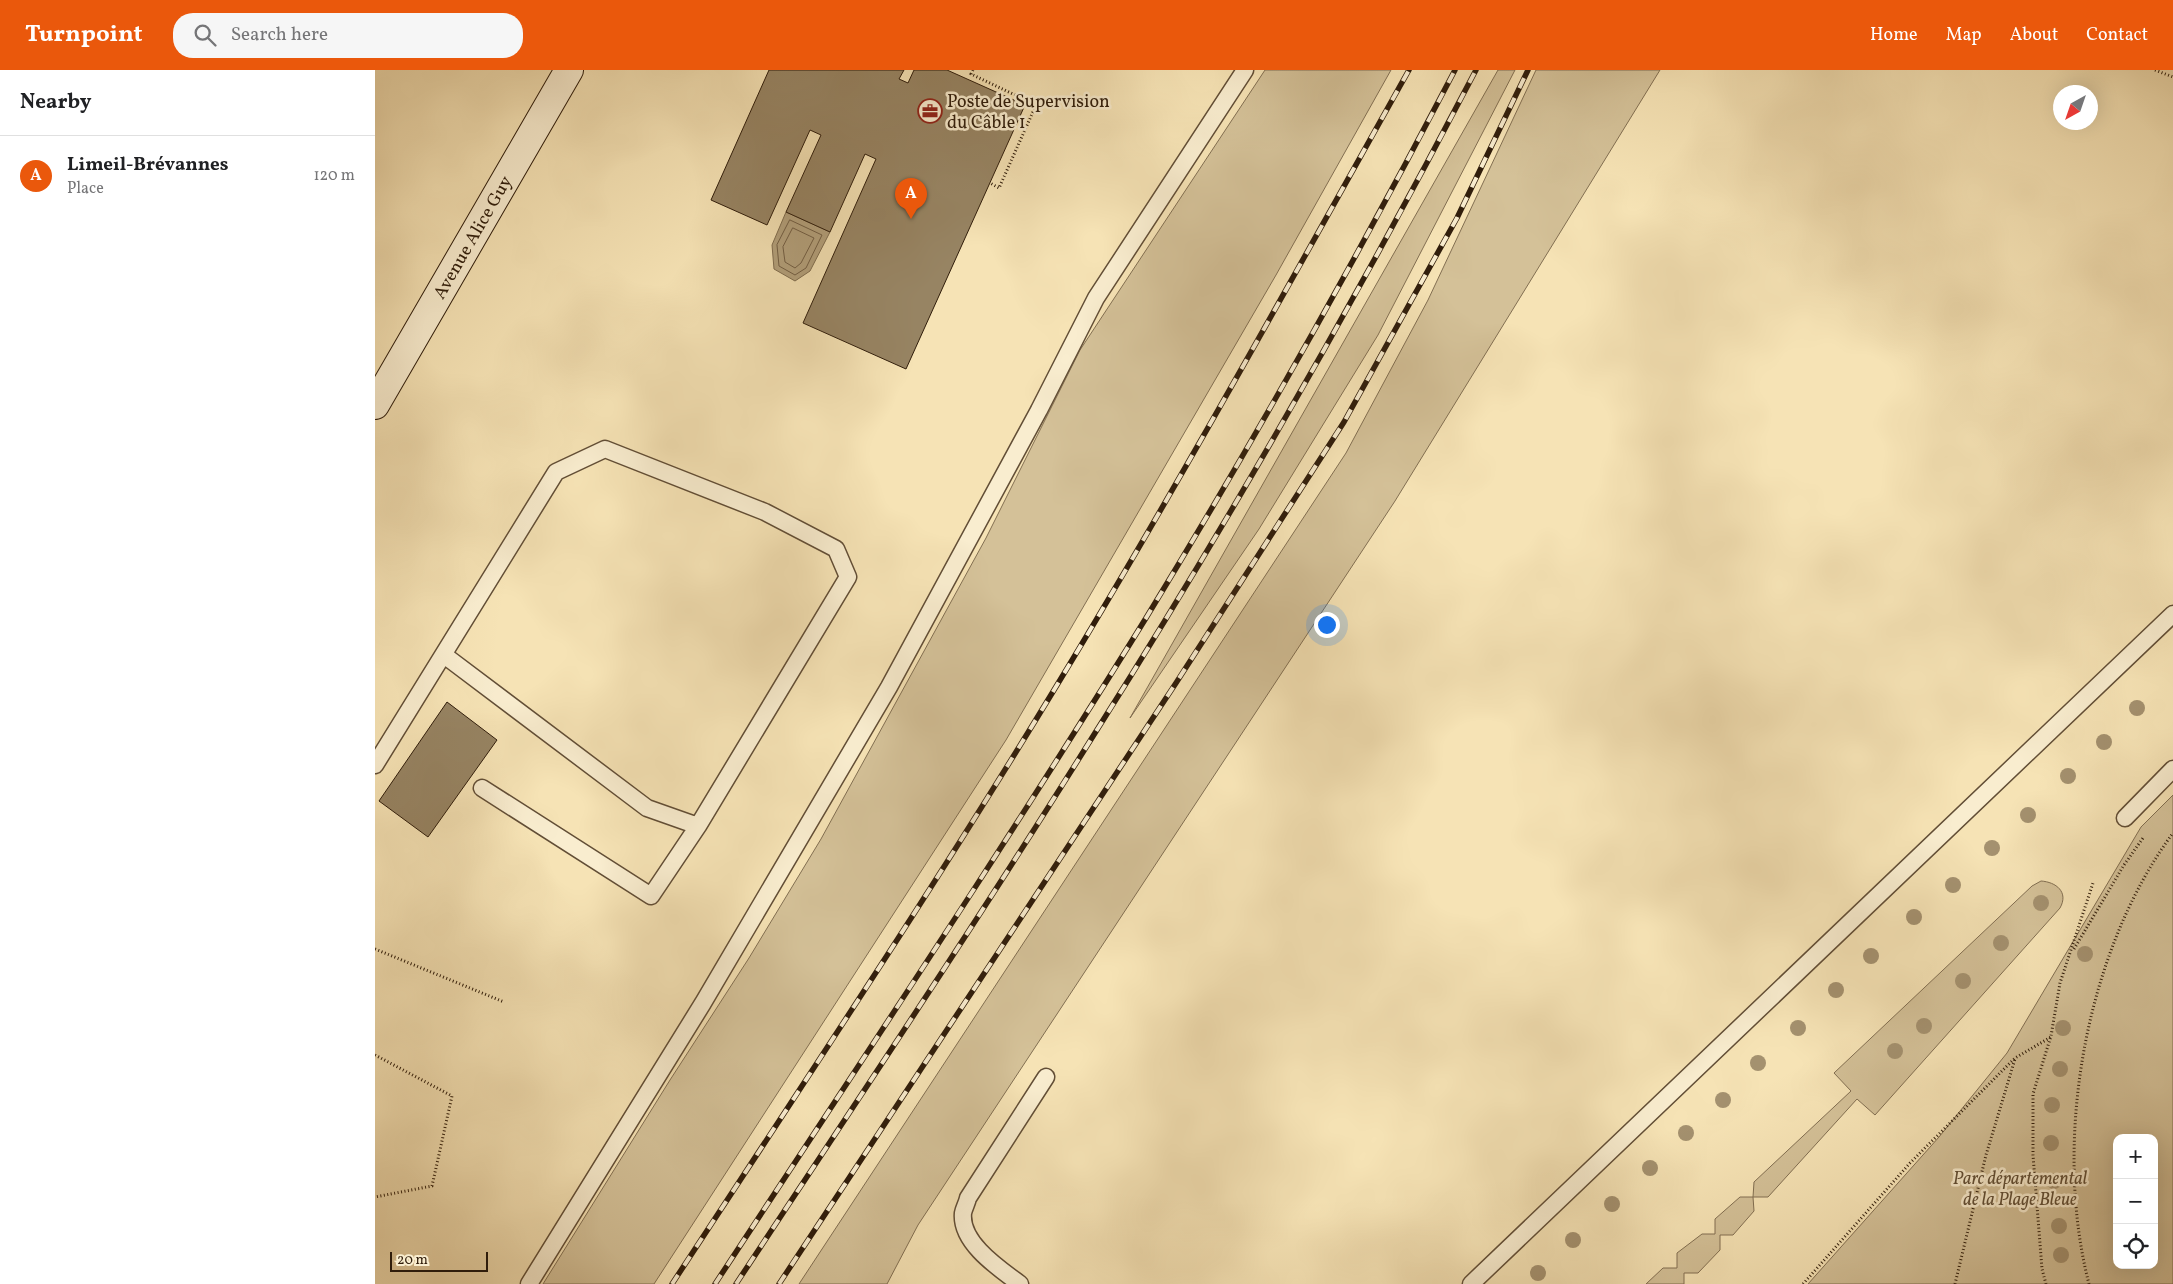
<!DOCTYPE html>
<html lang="en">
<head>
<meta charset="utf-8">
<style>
  :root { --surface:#fff; --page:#f6f6f6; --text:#202124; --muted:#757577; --line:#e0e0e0; --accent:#ea580c }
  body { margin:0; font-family:Vollkorn,serif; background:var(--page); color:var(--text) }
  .controls { position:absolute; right:15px; bottom:15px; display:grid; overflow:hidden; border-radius:10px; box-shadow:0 5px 20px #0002 }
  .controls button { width:45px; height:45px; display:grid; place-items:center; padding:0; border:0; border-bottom:1px solid var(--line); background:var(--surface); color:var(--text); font:25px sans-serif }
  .compass { position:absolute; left:1678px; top:15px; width:45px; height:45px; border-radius:50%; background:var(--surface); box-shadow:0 5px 20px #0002; rotate:220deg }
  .scale { position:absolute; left:15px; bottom:12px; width:98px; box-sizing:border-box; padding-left:5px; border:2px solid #301d0b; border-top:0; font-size:14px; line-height:18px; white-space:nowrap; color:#301d0b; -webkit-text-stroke:4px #f9edcf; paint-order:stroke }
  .you { position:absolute; left:951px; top:554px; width:18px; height:18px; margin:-12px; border:4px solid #fff; border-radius:50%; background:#1a73e8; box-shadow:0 0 0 8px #1a73e833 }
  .badge { display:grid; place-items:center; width:32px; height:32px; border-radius:50%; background:var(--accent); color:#fff; font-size:16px; font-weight:700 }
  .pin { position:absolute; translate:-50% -41px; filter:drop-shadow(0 1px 2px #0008) }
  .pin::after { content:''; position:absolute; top:26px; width:18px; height:15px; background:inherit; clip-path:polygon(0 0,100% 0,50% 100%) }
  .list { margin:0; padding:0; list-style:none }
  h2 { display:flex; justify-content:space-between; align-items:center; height:65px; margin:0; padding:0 20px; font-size:21px }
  h2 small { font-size:16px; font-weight:400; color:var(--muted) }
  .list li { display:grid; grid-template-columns:32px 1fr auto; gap:15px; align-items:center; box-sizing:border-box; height:80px; padding:0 20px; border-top:1px solid var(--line) }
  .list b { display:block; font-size:19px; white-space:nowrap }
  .list p { margin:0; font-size:16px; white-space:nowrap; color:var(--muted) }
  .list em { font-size:16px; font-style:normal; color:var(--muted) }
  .icon { flex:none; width:28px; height:28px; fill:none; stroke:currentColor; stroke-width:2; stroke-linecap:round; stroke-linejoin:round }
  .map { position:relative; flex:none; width:1798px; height:1214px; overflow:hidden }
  header { display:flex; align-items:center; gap:30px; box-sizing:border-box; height:70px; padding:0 25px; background:var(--accent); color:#fff }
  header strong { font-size:24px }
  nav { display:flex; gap:28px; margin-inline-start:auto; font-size:18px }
  .search { width:350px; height:45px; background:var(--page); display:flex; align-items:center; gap:12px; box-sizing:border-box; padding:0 18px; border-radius:20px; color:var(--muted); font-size:19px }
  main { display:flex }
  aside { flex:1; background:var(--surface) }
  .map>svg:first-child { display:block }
  .green { fill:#d4c198; stroke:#826f52; fill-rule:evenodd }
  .water { fill:#b3a07b; stroke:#7f6c4e }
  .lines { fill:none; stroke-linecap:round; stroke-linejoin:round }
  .shore { stroke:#725e43; stroke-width:1 }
  .building { fill:#978463; stroke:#301d0b }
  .lane-casing { stroke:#624e36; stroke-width:19 }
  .secondary-casing { stroke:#301d0b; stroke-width:30 }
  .path { stroke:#301d0b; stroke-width:3; stroke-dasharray:1 2.5; stroke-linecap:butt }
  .lane { stroke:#f9edcf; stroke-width:16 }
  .secondary { stroke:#f9edcf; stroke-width:28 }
  .rail-casing { stroke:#301d0b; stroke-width:5.5 }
  .rail { stroke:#f9edcf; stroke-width:4; stroke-dasharray:11; stroke-linecap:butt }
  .tree { fill:#a4916f }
  .labels { text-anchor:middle; stroke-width:5; stroke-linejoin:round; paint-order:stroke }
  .poi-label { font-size:18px; fill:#301d0b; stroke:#f9edcf; text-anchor:start }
  .street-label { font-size:18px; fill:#301d0b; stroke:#f9edcf }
  .park-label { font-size:18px; font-style:italic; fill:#614e35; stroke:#f9edcf }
</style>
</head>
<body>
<header>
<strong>Turnpoint</strong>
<div class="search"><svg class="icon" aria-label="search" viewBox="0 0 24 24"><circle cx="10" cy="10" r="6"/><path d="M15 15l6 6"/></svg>Search here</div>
<nav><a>Home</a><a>Map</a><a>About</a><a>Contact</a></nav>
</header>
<main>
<aside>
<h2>Nearby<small></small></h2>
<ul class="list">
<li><span class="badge">A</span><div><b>Limeil-Brévannes</b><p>Place</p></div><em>120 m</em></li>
</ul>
</aside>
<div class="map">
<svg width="1798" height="1214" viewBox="0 0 1798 1214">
  <rect width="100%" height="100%" fill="#f6e3b5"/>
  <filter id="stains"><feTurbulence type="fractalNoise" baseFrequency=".004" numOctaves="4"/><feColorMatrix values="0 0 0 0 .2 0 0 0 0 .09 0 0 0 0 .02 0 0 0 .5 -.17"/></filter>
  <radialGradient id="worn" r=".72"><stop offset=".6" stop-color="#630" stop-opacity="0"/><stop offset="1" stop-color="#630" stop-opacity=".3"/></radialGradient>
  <path class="green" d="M890 0H1016L901 205 631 670 279 1214H168L295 1010 374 888 446 769 611 468 705 280Z
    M1123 0H1140L1003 265 884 459 755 648Z
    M1161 0H1285L1020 431 543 1155 512 1214H424L971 383 1053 230Z
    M1798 725V1214H1433L1564 1067 1632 983 1766 757ZM1742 1068H1779V1195H1742Z
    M1666 811C1681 812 1694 822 1685 838L1500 1045 1482 1029 1393 1127H1378L1379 1141 1358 1165H1345V1180L1323 1203H1309V1214H1271L1288 1198H1302V1183L1327 1164H1340V1149L1365 1127H1378L1379 1112 1476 1021 1459 1003 1657 816Z"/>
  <path class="water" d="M411 142 455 162 435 201 420 211 399 199 397 175Z"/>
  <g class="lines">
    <path class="shore" d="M415 150 447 165 431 198 420 205 404 196 402 175Z
      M418 158 439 168 426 193 420 198 410 192 408 177Z"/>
  </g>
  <path class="building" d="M394 0H529L524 9 533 13 539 0H572L650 35 531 299 428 253 501 89 490 84 455 162 411 142 446 65 435 60 392 155 336 130Z
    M72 632 122 670 53 767 4 731Z"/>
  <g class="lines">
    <g class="lane-casing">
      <path id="lane" d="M69 585 272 738 323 756
        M0 695 181 402 230 379 390 442 461 479 473 507 323 756 276 826 107 718
        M1750 748 1798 699
        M154 1214 328 933 514 617 664 340 721 228 870 0
        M645 1214C625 1199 585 1173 588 1143 589 1138 592 1133 593 1128L671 1007
        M1096 1214 1798 544"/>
    </g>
    <g class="secondary-casing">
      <g id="secondary">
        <path id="s1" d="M0 335 194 0"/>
      </g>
    </g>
    <path class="path" d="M598 0 596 4 661 35 624 118 615 113
      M1780 0 1798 7
      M0 879 129 932
      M1699 879 1749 795 1768 768
      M0 985 77 1026 57 1116 0 1127
      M1428 1214 1535 1093 1640 988 1676 967
      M1580 1214 1611 1085 1640 989
      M1671 1214 1667 1199 1658 1085V1024L1676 966 1685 913 1718 813
      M1714 1214C1677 1071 1710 882 1798 763"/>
    <use href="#lane" class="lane"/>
    <use href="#secondary" class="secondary"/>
    <g class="rail-casing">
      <path id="rail" d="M297 1214C426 1017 557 821 679 620 803 416 918 207 1034 0
        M340 1214C485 993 632 773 771 548 880 369 983 186 1080 0
        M361 1214C482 1031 604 849 720 663 856 448 983 226 1101 0
        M404 1214 801 613 969 352 1082 148 1153 0"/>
    </g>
    <use href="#rail" class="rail"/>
  </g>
  <g class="tree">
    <circle cx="1762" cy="638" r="8"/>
    <circle cx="1729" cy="672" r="8"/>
    <circle cx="1693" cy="706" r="8"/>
    <circle cx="1653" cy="745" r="8"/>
    <circle cx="1617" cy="778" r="8"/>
    <circle cx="1578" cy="815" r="8"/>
    <circle cx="1666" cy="833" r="8"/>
    <circle cx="1539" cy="847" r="8"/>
    <circle cx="1626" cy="873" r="8"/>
    <circle cx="1710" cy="884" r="8"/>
    <circle cx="1496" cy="886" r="8"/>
    <circle cx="1588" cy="911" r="8"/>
    <circle cx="1461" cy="920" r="8"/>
    <circle cx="1549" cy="956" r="8"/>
    <circle cx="1423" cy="958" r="8"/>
    <circle cx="1688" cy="958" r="8"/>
    <circle cx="1520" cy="981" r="8"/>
    <circle cx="1383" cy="993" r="8"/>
    <circle cx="1685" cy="999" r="8"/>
    <circle cx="1348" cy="1030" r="8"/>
    <circle cx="1677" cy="1035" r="8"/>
    <circle cx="1311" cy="1063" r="8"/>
    <circle cx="1676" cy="1073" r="8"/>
    <circle cx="1275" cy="1098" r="8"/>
    <circle cx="1679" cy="1111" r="8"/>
    <circle cx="1237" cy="1134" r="8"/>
    <circle cx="1684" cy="1156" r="8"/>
    <circle cx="1198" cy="1170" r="8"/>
    <circle cx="1686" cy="1185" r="8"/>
    <circle cx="1163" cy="1203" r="8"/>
  </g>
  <defs>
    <g id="office-ring" transform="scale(1.25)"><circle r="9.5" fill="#f9edcf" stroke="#8f2418" stroke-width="1.5"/><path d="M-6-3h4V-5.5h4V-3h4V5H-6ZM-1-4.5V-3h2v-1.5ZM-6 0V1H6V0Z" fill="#8f2418"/></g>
  </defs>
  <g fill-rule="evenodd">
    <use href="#office-ring" x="555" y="41"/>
  </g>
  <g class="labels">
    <g class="poi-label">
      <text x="572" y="37">Poste de Supervision<tspan x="572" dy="21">du Câble 1</tspan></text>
    </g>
    <g class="street-label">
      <text dy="6" stroke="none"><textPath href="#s1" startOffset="194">Avenue Alice Guy</textPath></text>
    </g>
    <g class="park-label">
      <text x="1645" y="1114">Parc départemental<tspan x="1645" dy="21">de la Plage Bleue</tspan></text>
    </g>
  </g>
  <rect width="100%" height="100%" filter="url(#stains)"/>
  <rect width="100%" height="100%" fill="url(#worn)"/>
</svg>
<div class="controls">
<button>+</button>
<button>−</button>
<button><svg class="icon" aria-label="locate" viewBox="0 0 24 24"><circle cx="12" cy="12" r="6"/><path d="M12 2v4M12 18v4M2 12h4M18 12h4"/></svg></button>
</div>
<svg class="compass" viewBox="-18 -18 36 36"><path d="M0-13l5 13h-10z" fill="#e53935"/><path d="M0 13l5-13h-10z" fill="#757577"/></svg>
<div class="scale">20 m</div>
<div class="you"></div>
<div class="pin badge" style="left:536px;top:149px">A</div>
</div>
</main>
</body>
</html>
